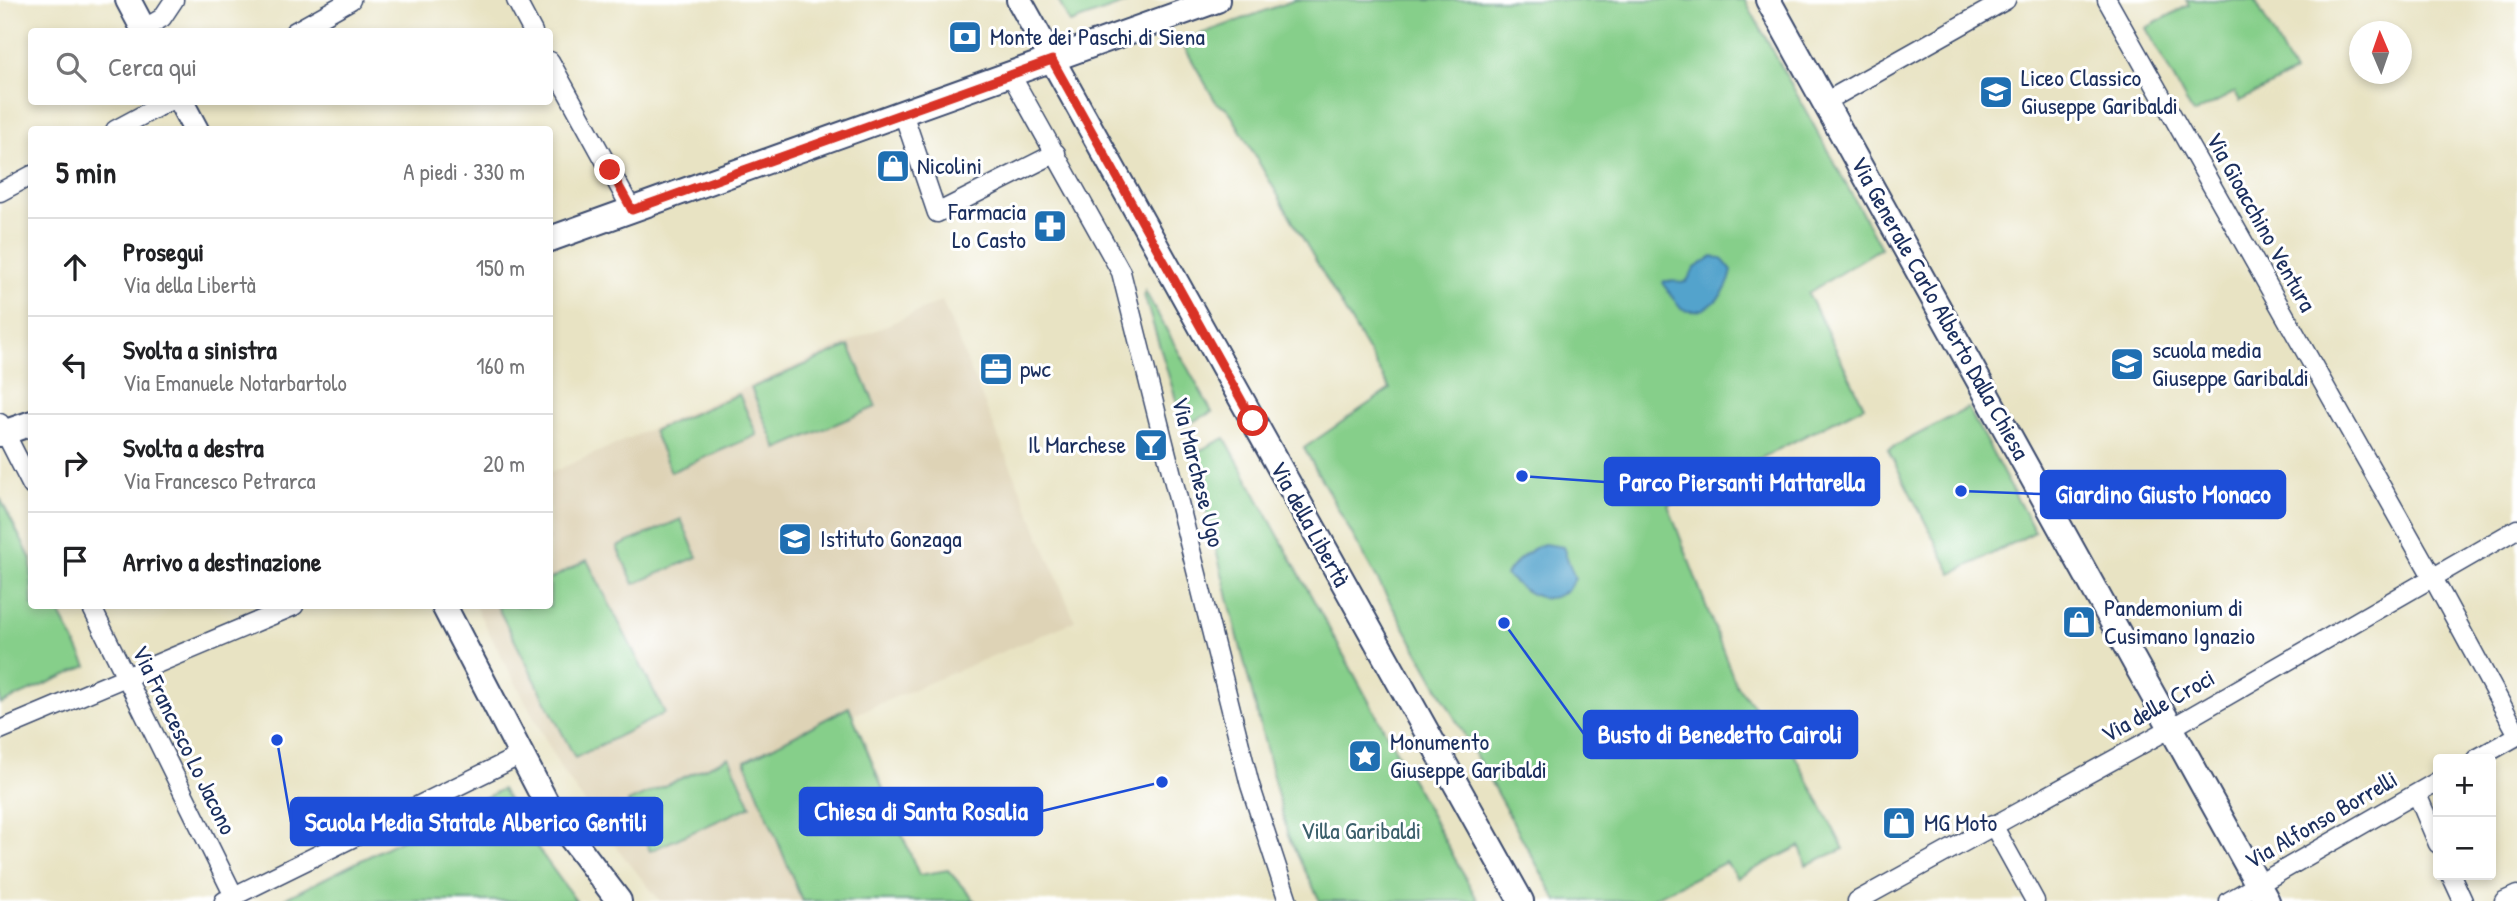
<!DOCTYPE html>
<html lang="it">
<head>
<meta charset="utf-8">
<style>
  :root { --surface:#fff; --page:#f2f2f2; --text:#202124; --muted:#757577; --line:#e0e0e0 }
  body { margin:0; font-family:"Patrick Hand",sans-serif; background:var(--page); color:var(--text) }
  .controls { position:absolute; right:21px; bottom:21px; display:grid; overflow:hidden; border-radius:7px; box-shadow:0 4px 10px #0003 }
  .controls button { width:63px; height:63px; display:grid; place-items:center; padding:0; border:0; border-bottom:2px solid var(--line); background:var(--surface); color:var(--text); font:35px sans-serif }
  .compass { position:absolute; left:2349px; top:21px; width:63px; height:63px; border-radius:50%; background:var(--surface); box-shadow:0 4px 10px #0003; rotate:358deg }
  .stop { position:absolute; width:21px; height:21px; margin:-16px; border:5px solid #d93025; border-radius:50%; background:#fff }
  .stop.end { background:#d93025; border-color:#fff; box-shadow:0 2px 7px #0008 }
  .list { margin:0; padding:0; list-style:none }
  h2 { display:flex; justify-content:space-between; align-items:center; height:91px; margin:0; padding:0 28px; font-size:30px }
  h2 small { font-size:23px; font-weight:400; color:var(--muted) }
  .list li { display:grid; grid-template-columns:46px 1fr auto; gap:21px; align-items:center; box-sizing:border-box; height:98px; padding:0 28px; border-top:2px solid var(--line) }
  .list b { display:block; font-size:26px; white-space:nowrap }
  .list p { margin:0; font-size:23px; white-space:nowrap; color:var(--muted) }
  .list em { font-size:23px; font-style:normal; color:var(--muted) }
  .icon { flex:none; width:38px; height:38px; fill:none; stroke:currentColor; stroke-width:2; stroke-linecap:round; stroke-linejoin:round }
  .map { position:relative; flex:none; width:2517px; height:901px; overflow:hidden }
  .search { position:absolute; background:var(--surface); box-shadow:0 4px 10px #0003; left:28px; top:28px; width:525px; height:77px; display:flex; align-items:center; gap:18px; box-sizing:border-box; padding:0 24px; border-radius:7px; color:var(--muted); font-size:26px }
  .panel { position:absolute; background:var(--surface); box-shadow:0 4px 10px #0003; left:28px; top:126px; width:525px; height:483px; border-radius:7px }
  .map>svg:first-child { display:block }
  .built { fill:#ded3b6 }
  .green { fill:#86cf8a; stroke:#507f74; stroke-width:2 }
  .water { fill:#52a3cc; stroke:#366995; stroke-width:2 }
  .lines { fill:none; stroke-linecap:round; stroke-linejoin:round }
  .street-casing { stroke:#3a4a6d; stroke-width:21 }
  .secondary-casing { stroke:#3a4a6d; stroke-width:28 }
  .street { stroke:#fff; stroke-width:18 }
  .secondary { stroke:#fff; stroke-width:24 }
  .route { stroke:#d93025; stroke-width:9 }
  .labels { text-anchor:middle; stroke-width:6; stroke-linejoin:round; paint-order:stroke }
  .poi-label { font-size:24px; fill:#1b2f5e; stroke:#fff; text-anchor:start }
  .street-label { font-size:24px; fill:#1b2f5e; stroke:#fff }
  .park-label { font-size:24px; fill:#3b5f6b; stroke:#fff }
  .leader { fill:none; stroke:#1d4ed8; stroke-width:2.5 }
  .callout-dot { fill:#1d4ed8; stroke:#fff; stroke-width:2.5 }
  .callout { fill:#1d4ed8; stroke:#1d4ed8; stroke-width:2.5 }
  .callout-label { font-size:26px; text-anchor:middle; font-weight:bold; fill:#fff }
</style>
</head>
<body>
<div class="map">
<svg width="2517" height="901" viewBox="0 0 2517 901">
  <rect width="100%" height="100%" fill="#fff"/>
  <filter id="ink" filterUnits="userSpaceOnUse"><feTurbulence type="fractalNoise" baseFrequency=".0143" numOctaves="2"/><feDisplacementMap in="SourceGraphic" scale="14" xChannelSelector="R" yChannelSelector="G"/><feConvolveMatrix kernelMatrix="1 2 1 2 8 2 1 2 1" color-interpolation-filters="sRGB"/></filter>
  <filter id="wash" filterUnits="userSpaceOnUse"><feTurbulence type="fractalNoise" baseFrequency=".00686" numOctaves="4" result="noise"/><feDisplacementMap in="SourceGraphic" scale="28" xChannelSelector="R" yChannelSelector="G"/><feGaussianBlur stdDeviation="1.57" result="paint"/><feColorMatrix in="noise" values="0 0 0 0 0 0 0 0 0 0 0 0 0 0 0 0 0 1.4 0 .05"/><feComposite in="paint" operator="in"/></filter>
  <g filter="url(#wash)">
    <rect width="100%" height="100%" fill="#e8e3c3"/>
    <path class="built" d="M942 301 1075 621 745 761 802 901H660L611 841 560 767 475 606H550V473Z"/>
    <path class="green" d="M1058 0H1134L1070 23Z
      M1295 0H1745L1881 248 1808 293 1864 406 1668 505 1736 685 1794 754 1844 849 1806 865 1800 846 1737 878 1726 862 1647 901H1557L1304 448 1390 389 1228 109 1217 104 1181 41Z
      M2186 0H2255L2294 73 2240 101 2235 92 2193 114 2146 28 2189 5Z
      M1145 291 1212 412 1184 426 1144 295Z
      M849 346 876 407 777 449 751 388Z
      M739 394 757 435 671 472 653 431Z
      M1968 408 2035 532 1952 574 1888 450Z
      M1225 438 1478 901H1320L1288 836 1192 454Z
      M0 498 31 559 32 606H56L87 666 0 704Z
      M681 519 697 557 634 584 617 547Z
      M587 560 665 713 575 758 497 606H550V579Z
      M849 707 919 875 948 870 975 901H802L745 761Z
      M729 757 751 806 650 851 628 802Z
      M502 789 528 835 576 901H280Z"/>
    <path class="water" d="M1713 256 1723 260 1732 271C1728 293 1707 319 1681 309L1663 284 1664 281 1686 282 1695 268Z
      M1544 544 1563 547 1575 579C1555 612 1528 596 1506 575 1512 564 1531 548 1544 544Z"/>
  </g>
  <g filter="url(#ink)">
    <g class="lines">
      <g class="street-casing">
        <path id="street" d="M516 0 533 32
          M2107 0 2433 578 2517 733
          M143 29 162 18 174 0
          M294 32 351 0
          M550 61 632 210
          M1011 75 1121 272 1250 785 1288 901
          M1825 102 2006 0
          M903 113 937 213 1056 153
          M115 130 167 102
          M0 192 32 175
          M0 423 32 486
          M91 606 234 896
          M0 730 294 606
          M2476 759 2517 736
          M2417 794 2438 844
          M1993 825 2035 901
          M2451 875 2463 901
          M224 901 521 755
          M1857 901 2173 727 2517 529
          M2229 901 2438 781
          M2504 901 2517 895"/>
      </g>
      <g class="secondary-casing">
        <path id="secondary" d="M128 0 145 32
          M1019 0 1521 901
          M1768 0 2267 901
          M181 102 196 130
          M550 239 1217 0
          M0 434 32 423
          M444 606 550 810 619 901"/>
      </g>
      <use href="#street" class="street"/>
      <use href="#secondary" class="secondary"/>
    </g>
  </g>
  <g class="lines" filter="url(#ink)">
    <path class="route" d="M610 170 632 210 1052 60 1253 421"/>
  </g>
  <defs>
    <g id="bank-square" transform="scale(1.75)"><rect x="-9" y="-9" width="18" height="18" rx="4" fill="#1f6fb2" stroke="#fff"/><path d="M-6-4H6V4H-6ZM0-2.3a2.3 2.3 0 1 0 0 4.6a2.3 2.3 0 1 0 0-4.6Z" fill="#fff"/></g>
    <g id="school-square" transform="scale(1.75)"><rect x="-9" y="-9" width="18" height="18" rx="4" fill="#1f6fb2" stroke="#fff"/><path d="M0-5L7-2L0 1L-7-2ZM-4 1L0 2.5L4 1V4Q0 6-4 4Z" fill="#fff"/></g>
    <g id="shop-square" transform="scale(1.75)"><rect x="-9" y="-9" width="18" height="18" rx="4" fill="#1f6fb2" stroke="#fff"/><path d="M-5-2.5h2.3a2.7 3.5 0 0 1 5.4 0H5L5.5 6h-11ZM-1.5-2.5h3a1.5 2.3 0 0 0-3 0Z" fill="#fff"/></g>
    <g id="pharmacy-square" transform="scale(1.75)"><rect x="-9" y="-9" width="18" height="18" rx="4" fill="#1f6fb2" stroke="#fff"/><path d="M-2-6h4v4h4v4h-4v4h-4v-4h-4v-4h4Z" fill="#fff"/></g>
    <g id="office-square" transform="scale(1.75)"><rect x="-9" y="-9" width="18" height="18" rx="4" fill="#1f6fb2" stroke="#fff"/><path d="M-6-3h4V-5.5h4V-3h4V5H-6ZM-1-4.5V-3h2v-1.5ZM-6 0V1H6V0Z" fill="#fff"/></g>
    <g id="bar-square" transform="scale(1.75)"><rect x="-9" y="-9" width="18" height="18" rx="4" fill="#1f6fb2" stroke="#fff"/><path d="M-6-5H6L.8 .8V4.5H3.5V6h-7V4.5H-.8V.8Z" fill="#fff"/></g>
    <g id="sight-square" transform="scale(1.75)"><rect x="-9" y="-9" width="18" height="18" rx="4" fill="#1f6fb2" stroke="#fff"/><path d="M0-6L1.8-2.2L6-1.7L2.9 1.2L3.7 5.4L0 3.3L-3.7 5.4L-2.9 1.2L-6-1.7L-1.8-2.2Z" fill="#fff"/></g>
  </defs>
  <g fill-rule="evenodd">
    <use href="#bank-square" x="965" y="37"/>
    <use href="#school-square" x="1996" y="92"/>
    <use href="#shop-square" x="893" y="166"/>
    <use href="#pharmacy-square" x="1050" y="226"/>
    <use href="#school-square" x="2127" y="364"/>
    <use href="#office-square" x="996" y="369"/>
    <use href="#bar-square" x="1151" y="445"/>
    <use href="#school-square" x="795" y="539"/>
    <use href="#shop-square" x="2079" y="622"/>
    <use href="#sight-square" x="1365" y="756"/>
    <use href="#shop-square" x="1899" y="823"/>
  </g>
  <g class="labels">
    <g class="poi-label">
      <text x="990" y="45">Monte dei Paschi di Siena</text>
      <text x="2021" y="86">Liceo Classico<tspan x="2021" dy="28">Giuseppe Garibaldi</tspan></text>
      <text x="917" y="174">Nicolini</text>
      <text x="1026" y="220" text-anchor="end">Farmacia<tspan x="1026" dy="28">Lo Casto</tspan></text>
      <text x="2152" y="358">scuola media<tspan x="2152" dy="28">Giuseppe Garibaldi</tspan></text>
      <text x="1020" y="377">pwc</text>
      <text x="1126" y="453" text-anchor="end">Il Marchese</text>
      <text x="820" y="547">Istituto Gonzaga</text>
      <text x="2104" y="616">Pandemonium di<tspan x="2104" dy="28">Cusimano Ignazio</tspan></text>
      <text x="1390" y="750">Monumento<tspan x="1390" dy="28">Giuseppe Garibaldi</tspan></text>
      <text x="1924" y="831">MG Moto</text>
    </g>
    <g class="street-label">
      <text transform="translate(2261 222) rotate(61)" y="8">Via Gioacchino Ventura</text>
      <text transform="translate(1940 308) rotate(61)" y="8">Via Generale Carlo Alberto Dalla Chiesa</text>
      <text transform="translate(1198 472) rotate(76)" y="8">Via Marchese Ugo</text>
      <text transform="translate(1310 524) rotate(61)" y="8">Via della Libertà</text>
      <text transform="translate(2158 706) rotate(-29)" y="8">Via delle Croci</text>
      <text transform="translate(184 740) rotate(64)" y="8">Via Francesco Lo Jacono</text>
      <text transform="translate(2321 820) rotate(-30)" y="8">Via Alfonso Borrelli</text>
    </g>
    <g class="park-label">
      <text x="1361" y="839">Villa Garibaldi</text>
    </g>
  </g>
  <path class="leader" d="M1522 476L1605 482M1961 491L2041 494M1504 623L1584 734M1162 782L1042 811M277 740L291 822"/>
  <g class="callout-dot">
    <circle cx="1522" cy="476" r="7"/>
    <circle cx="1961" cy="491" r="7"/>
    <circle cx="1504" cy="623" r="7"/>
    <circle cx="1162" cy="782" r="7"/>
    <circle cx="277" cy="740" r="7"/>
  </g>
  <g class="callout">
    <rect x="1605" y="458" width="274" height="47" rx="7"/>
    <rect x="2041" y="471" width="244" height="47" rx="7"/>
    <rect x="1584" y="711" width="273" height="47" rx="7"/>
    <rect x="800" y="788" width="242" height="47" rx="7"/>
    <rect x="291" y="798" width="371" height="47" rx="7"/>
  </g>
  <g class="callout-label">
    <text x="1742" y="491">Parco Piersanti Mattarella</text>
    <text x="2163" y="503">Giardino Giusto Monaco</text>
    <text x="1720" y="743">Busto di Benedetto Cairoli</text>
    <text x="921" y="820">Chiesa di Santa Rosalia</text>
    <text x="476" y="831">Scuola Media Statale Alberico Gentili</text>
  </g>
</svg>
<div class="controls">
<button>+</button>
<button>−</button>
</div>
<svg class="compass" viewBox="-18 -18 36 36"><path d="M0-13l5 13h-10z" fill="#e53935"/><path d="M0 13l5-13h-10z" fill="#757577"/></svg>
<div class="stop" style="left:1253px;top:421px"></div>
<div class="stop end" style="left:610px;top:170px"></div>
<div class="search"><svg class="icon" aria-label="search" viewBox="0 0 24 24"><circle cx="10" cy="10" r="6"/><path d="M15 15l6 6"/></svg>Cerca qui</div>
<section class="panel">
<h2>5 min<small>A piedi · 330 m</small></h2>
<ul class="list">
<li><svg class="icon" aria-label="ahead" viewBox="0 0 24 24"><path d="M12 20V5M6 11l6-6 6 6"/></svg><div><b>Prosegui</b><p>Via della Libertà</p></div><em>150 m</em></li>
<li><svg class="icon" aria-label="left" viewBox="0 0 24 24"><path d="M17 20v-9H6M10 6l-5 5 5 5"/></svg><div><b>Svolta a sinistra</b><p>Via Emanuele Notarbartolo</p></div><em>160 m</em></li>
<li><svg class="icon" aria-label="right" viewBox="0 0 24 24"><path d="M7 20v-9h11M14 6l5 5-5 5"/></svg><div><b>Svolta a destra</b><p>Via Francesco Petrarca</p></div><em>20 m</em></li>
<li><svg class="icon" aria-label="arrive" viewBox="0 0 24 24"><path d="M6 21V4h12l-3 4 3 4H6"/></svg><div><b>Arrivo a destinazione</b></div></li>
</ul>
</section>
</div>
</body>
</html>
